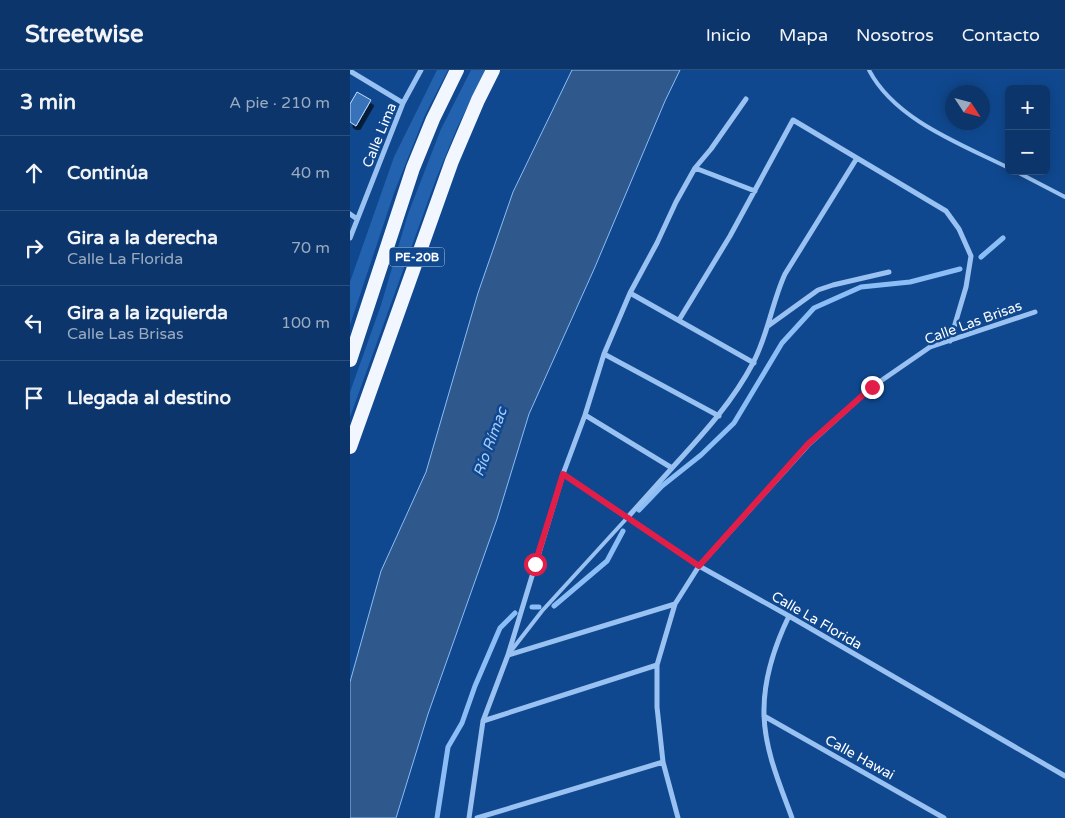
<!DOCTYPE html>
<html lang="es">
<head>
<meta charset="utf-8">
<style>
  :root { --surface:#0c366b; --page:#153e71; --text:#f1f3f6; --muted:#9aabc1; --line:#2c507e }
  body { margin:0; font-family:"Varela Round",sans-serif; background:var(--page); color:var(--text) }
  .controls { position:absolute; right:15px; top:15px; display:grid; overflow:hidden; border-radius:8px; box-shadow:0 2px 12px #0003 }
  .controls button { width:45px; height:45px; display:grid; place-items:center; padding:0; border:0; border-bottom:1px solid var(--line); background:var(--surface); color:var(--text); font:25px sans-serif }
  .compass { position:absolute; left:595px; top:15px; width:45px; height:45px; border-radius:50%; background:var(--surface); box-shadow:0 2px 12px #0003; rotate:126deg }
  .stop { position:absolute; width:15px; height:15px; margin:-11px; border:4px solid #e11d48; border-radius:50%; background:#fff }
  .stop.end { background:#e11d48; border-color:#fff; box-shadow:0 1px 5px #0008 }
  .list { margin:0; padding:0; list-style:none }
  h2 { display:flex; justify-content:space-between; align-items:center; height:65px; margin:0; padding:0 20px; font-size:21px }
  h2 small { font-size:16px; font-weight:400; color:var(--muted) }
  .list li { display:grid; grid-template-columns:32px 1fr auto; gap:15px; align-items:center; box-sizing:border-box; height:75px; padding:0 20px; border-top:1px solid var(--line) }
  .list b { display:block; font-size:19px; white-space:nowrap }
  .list p { margin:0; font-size:16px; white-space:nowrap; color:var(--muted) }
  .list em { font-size:16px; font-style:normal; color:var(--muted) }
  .icon { flex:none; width:28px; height:28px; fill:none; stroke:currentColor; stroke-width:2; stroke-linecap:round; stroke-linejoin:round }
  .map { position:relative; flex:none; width:715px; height:748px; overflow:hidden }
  header { display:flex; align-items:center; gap:30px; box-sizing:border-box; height:70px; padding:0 25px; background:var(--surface); border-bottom:1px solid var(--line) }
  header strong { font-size:24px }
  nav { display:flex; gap:28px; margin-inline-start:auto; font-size:18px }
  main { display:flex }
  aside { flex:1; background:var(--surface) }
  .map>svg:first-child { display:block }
  .green { fill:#2262ae }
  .water { fill:#2f588d; stroke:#8bbdf6 }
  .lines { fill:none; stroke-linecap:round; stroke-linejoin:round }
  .stream { stroke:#8bbdf6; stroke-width:5 }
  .building { fill:#3972b8; stroke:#c1dcfd; filter:url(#shadow) }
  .service { stroke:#99c2f2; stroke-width:4 }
  .minor { stroke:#99c2f2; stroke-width:5 }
  .trunk { stroke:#f2f7ff; stroke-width:14 }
  .route { stroke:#e11d48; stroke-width:6 }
  .labels { text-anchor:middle; stroke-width:5; stroke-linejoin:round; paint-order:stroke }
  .shield { fill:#10488f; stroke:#b7c8dd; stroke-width:1 }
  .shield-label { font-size:12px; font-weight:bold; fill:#fff }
  .street-label { font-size:14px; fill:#fff; stroke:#10488f }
  .water-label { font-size:15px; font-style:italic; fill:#a5ccfa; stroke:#10488f }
</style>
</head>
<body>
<header>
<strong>Streetwise</strong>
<nav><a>Inicio</a><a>Mapa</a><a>Nosotros</a><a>Contacto</a></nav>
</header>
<main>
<aside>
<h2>3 min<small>A pie · 210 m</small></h2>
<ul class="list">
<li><svg class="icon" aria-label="ahead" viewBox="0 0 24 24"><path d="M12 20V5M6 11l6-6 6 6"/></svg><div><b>Continúa</b></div><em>40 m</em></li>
<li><svg class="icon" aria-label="right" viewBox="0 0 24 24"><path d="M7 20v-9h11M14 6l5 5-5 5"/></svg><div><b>Gira a la derecha</b><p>Calle La Florida</p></div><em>70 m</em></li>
<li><svg class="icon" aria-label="left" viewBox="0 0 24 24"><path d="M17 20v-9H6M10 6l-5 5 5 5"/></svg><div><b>Gira a la izquierda</b><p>Calle Las Brisas</p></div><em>100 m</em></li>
<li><svg class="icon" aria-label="arrive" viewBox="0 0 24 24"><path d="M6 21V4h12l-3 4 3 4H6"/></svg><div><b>Llegada al destino</b></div></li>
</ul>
</aside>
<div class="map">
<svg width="715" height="748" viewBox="0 0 715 748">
  <defs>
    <filter id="shadow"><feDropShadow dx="3" dy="5.5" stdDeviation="0" flood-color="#0009"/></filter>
  </defs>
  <rect width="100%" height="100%" fill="#10488f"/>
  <path class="green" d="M87 0H98L75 45 44 123 0 255V212L44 87Z
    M121 0H135L107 58 86 109 0 347V322L31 235 58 144 91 59Z"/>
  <path class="water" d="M222 0H330L315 31 245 197 179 344 147 449 78 644 46 748H0V612L31 501 76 402 128 223 163 122Z"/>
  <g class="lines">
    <path class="stream" d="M631 187 653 168
      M289 440 312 416 351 385 384 353 432 273 464 238 511 217 560 212 610 199
      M204 536 257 491 273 461
      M182 537H189
      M87 748 98 677 112 653 125 616 150 558 165 543"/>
  </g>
  <path class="building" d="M7 22 21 30 6 56 0 52V34Z"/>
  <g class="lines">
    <path class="service" d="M519 0C545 50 611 74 659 98
      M665 101 715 127
      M161 581 192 541 277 448"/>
    <path class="minor" d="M0 1 53 33
      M345 98 405 121
      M0 144 7 149
      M0 168 53 33 71 0
      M280 223 404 293
      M329 250 380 166 443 50 596 141 609 159 621 186 616 217 600 271
      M418 256 468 220 483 215 539 202
      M254 284 369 346
      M235 345 322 398C352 365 382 333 403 293 418 265 422 232 435 204L507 88
      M213 404 349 496 439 546 715 706
      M277 448 322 398
      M439 546C424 577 413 611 414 645 415 681 430 715 442 748
      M158 585 325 534
      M414 646 594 748
      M133 651 307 595
      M119 748 133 651 158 585 213 404 235 345 254 284 280 223 307 173 326 132 345 98 361 79 396 29
      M127 748 313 692
      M328 748 313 692 307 637V595L325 534 349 496 458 375 522 317 580 277 685 242"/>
    <path class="trunk" d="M0 290 63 98 83 49 107 0
      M0 377 102 91 128 30 143 0"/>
  </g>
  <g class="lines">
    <path class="route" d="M185 494 213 404 349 496 458 374 522 317"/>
  </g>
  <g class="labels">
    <rect class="shield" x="39.5" y="177.5" width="55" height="19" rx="4"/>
    <g class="shield-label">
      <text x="67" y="191">PE-20B</text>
    </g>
    <g class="street-label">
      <text transform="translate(29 65) rotate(-68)" y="5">Calle Lima</text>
      <text transform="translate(623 252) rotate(-20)" y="5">Calle Las Brisas</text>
      <text transform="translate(467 550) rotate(30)" y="5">Calle La Florida</text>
      <text transform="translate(510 687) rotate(29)" y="5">Calle Hawai</text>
    </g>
    <g class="water-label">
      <text transform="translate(140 372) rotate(-70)" y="5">Río Rímac</text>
    </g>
  </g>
</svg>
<div class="controls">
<button>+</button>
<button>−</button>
</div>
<svg class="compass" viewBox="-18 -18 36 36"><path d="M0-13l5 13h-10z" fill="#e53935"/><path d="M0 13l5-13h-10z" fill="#9aabc1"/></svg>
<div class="stop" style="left:185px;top:494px"></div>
<div class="stop end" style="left:522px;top:317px"></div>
</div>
</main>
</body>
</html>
